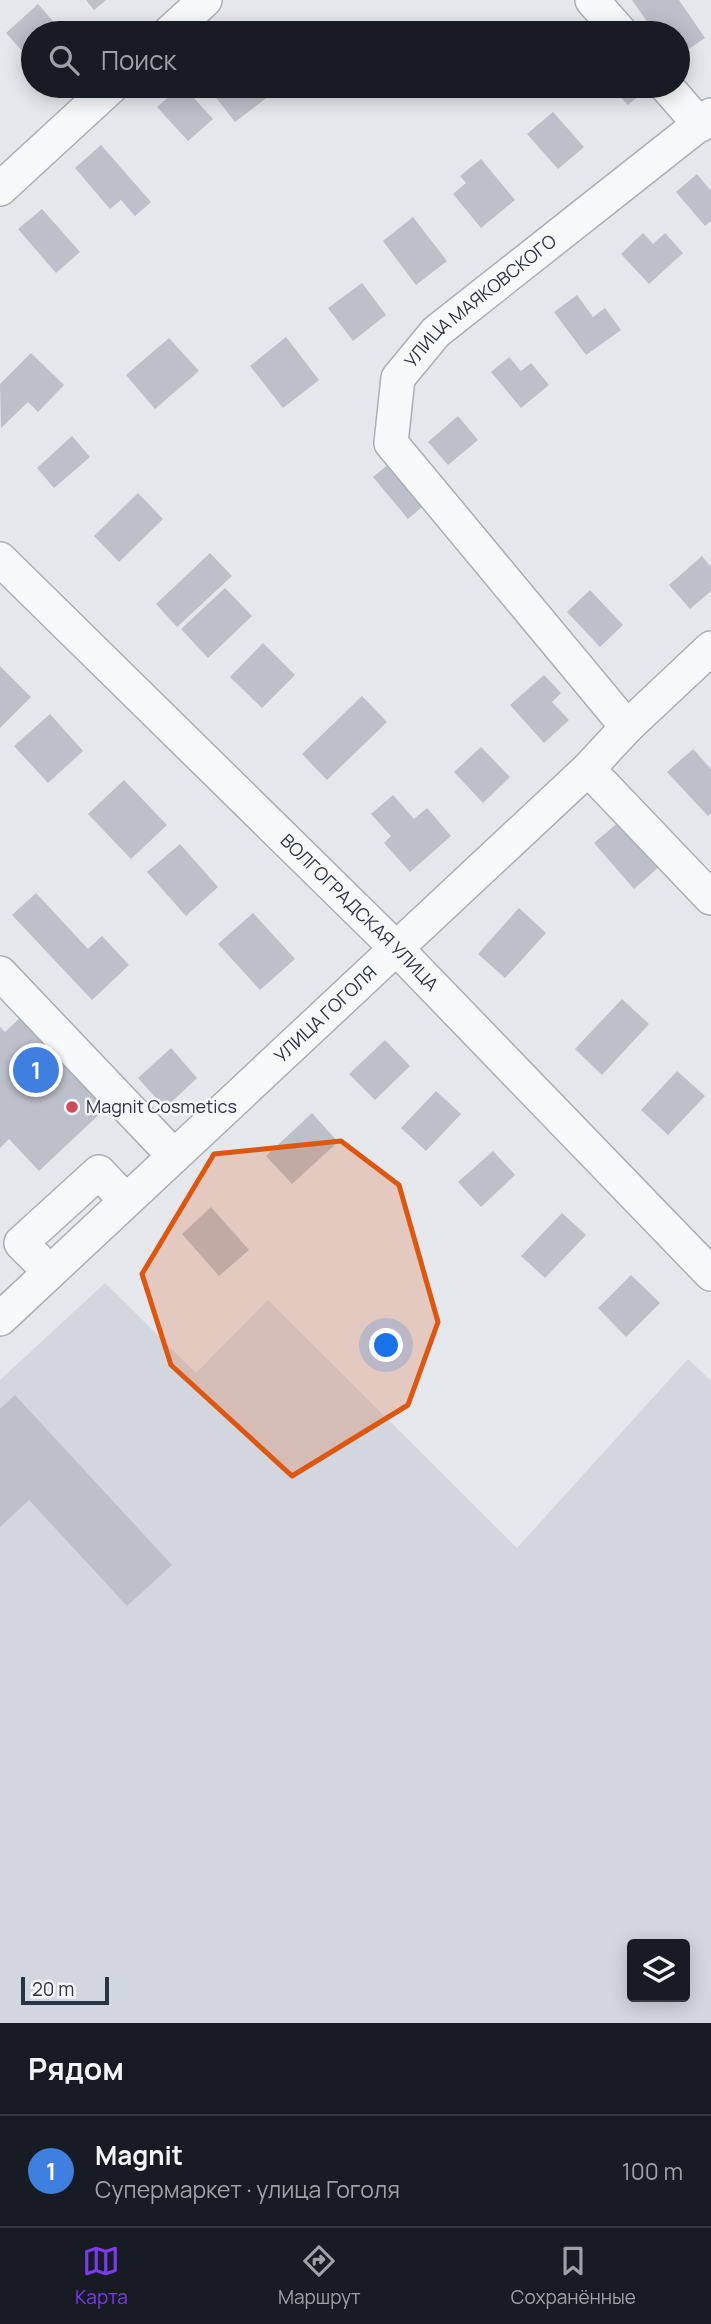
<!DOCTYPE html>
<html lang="ru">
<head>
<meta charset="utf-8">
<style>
  :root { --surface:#171b24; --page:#242831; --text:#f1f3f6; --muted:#9ea1a6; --line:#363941; --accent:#7c3aed }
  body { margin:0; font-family:Manrope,sans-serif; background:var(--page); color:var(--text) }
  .controls { position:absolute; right:21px; bottom:21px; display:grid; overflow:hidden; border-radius:7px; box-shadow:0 4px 18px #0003 }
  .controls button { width:63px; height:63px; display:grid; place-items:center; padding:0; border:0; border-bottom:2px solid var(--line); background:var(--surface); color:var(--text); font:35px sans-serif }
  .scale { position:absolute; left:21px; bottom:18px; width:88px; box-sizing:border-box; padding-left:7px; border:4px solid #2b3445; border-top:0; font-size:19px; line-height:24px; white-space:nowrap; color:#2b3445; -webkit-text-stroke:5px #f4f6f9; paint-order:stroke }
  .you { position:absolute; left:387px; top:1346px; width:24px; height:24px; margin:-18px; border:5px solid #fff; border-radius:50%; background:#1a73e8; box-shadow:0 0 0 10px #1a73e833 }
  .badge { display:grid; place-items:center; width:46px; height:46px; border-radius:50%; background:var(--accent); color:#fff; font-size:23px; font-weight:700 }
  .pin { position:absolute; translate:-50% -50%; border:4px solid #fff; box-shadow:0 2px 7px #0006 }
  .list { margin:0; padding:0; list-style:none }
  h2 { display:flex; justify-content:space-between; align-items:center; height:91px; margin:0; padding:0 28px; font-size:30px }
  h2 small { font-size:23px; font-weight:400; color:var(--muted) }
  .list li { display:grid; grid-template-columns:46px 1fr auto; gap:21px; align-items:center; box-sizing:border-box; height:112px; padding:0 28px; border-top:2px solid var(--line) }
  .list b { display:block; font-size:26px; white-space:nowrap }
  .list p { margin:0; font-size:23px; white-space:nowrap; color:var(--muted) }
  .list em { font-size:23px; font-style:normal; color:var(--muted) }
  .icon { flex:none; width:38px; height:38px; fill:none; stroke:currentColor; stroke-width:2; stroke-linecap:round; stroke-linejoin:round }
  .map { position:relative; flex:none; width:711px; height:2023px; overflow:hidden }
  .search { position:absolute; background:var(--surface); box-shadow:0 4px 18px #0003; left:21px; right:21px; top:21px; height:77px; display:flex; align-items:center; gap:18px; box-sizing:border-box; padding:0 24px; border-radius:38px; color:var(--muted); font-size:26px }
  .sheet { height:203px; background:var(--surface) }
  nav { display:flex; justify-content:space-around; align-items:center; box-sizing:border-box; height:98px; border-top:2px solid var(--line); background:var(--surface); font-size:19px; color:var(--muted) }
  nav a { display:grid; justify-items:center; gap:4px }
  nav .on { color:var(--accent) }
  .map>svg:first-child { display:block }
  .built { fill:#d2d6de; fill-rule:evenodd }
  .building { fill:#bbc0ca }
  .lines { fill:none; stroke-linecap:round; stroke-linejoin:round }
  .minor-casing { stroke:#a9aeb7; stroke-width:36 }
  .minor { stroke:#f7f8fa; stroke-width:33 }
  .marked { fill:#df570f; fill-opacity:0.2; stroke:#df570f; stroke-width:5; stroke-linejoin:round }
  .poi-dot { fill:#d1495b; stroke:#f4f6f9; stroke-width:2.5 }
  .labels { text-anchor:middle; stroke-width:5; stroke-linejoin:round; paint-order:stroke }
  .street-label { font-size:18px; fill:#2b3445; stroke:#f4f6f9 }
  .poi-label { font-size:18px; fill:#2b3445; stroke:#f4f6f9; text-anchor:start }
</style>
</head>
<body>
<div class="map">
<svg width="711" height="2023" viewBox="0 0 711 2023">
  <rect width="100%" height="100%" fill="#e4e7ec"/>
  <path class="built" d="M105 1283 196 1373 268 1300 517 1548 688 1359 711 1381V2023H0V1380ZM632 1944H685V1997H632Z"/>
  <path class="building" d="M86 0H106L94 10Z
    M632 0H679L705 38 680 55 678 51V33H666L663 30 655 33Z
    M38 4 63 33H33V63L6 33Z
    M255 23 263 33H241Z
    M181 86H183L213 119 188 141 157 107Z
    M207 86H282L235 122Z
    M610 86H650L628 105Z
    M553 112 584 147 558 169 527 134Z
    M101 145 151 202 135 216 121 200 110 209 75 168Z
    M481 159 515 200 481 228 453 194 466 183 460 176Z
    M697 174 711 191V221L705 226 676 192Z
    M42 209 80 252 56 273 18 229Z
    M413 217 447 261 416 285 383 241Z
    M643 233 653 244 665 233 683 253 649 284 621 254Z
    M362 283 386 315 353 341 328 308Z
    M577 295 593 317 605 308 621 330 586 355 554 312Z
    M286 337 319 380 283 408 250 366Z
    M169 338 199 371 155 409 126 375Z
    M31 353 64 385 38 412 28 402 1 428 0 384Z
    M509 357 521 371 531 363 549 385 521 408 491 372Z
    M458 416 478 440 448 465 428 442Z
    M72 436 90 457 54 488 37 468Z
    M395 459 429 501 408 519 373 477Z
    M138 493 163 519 119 562 94 536Z
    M210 553 232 576 177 627 156 604Z
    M702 556 711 567V591L690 609 669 585Z
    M225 588 252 616 208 658 181 629Z
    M590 590 623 625 600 647 567 612Z
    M263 643 295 675 262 708 230 677Z
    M0 666 31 697 0 728Z
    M544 675 561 693 552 702 569 720 544 743 510 705Z
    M362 696 387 722 327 780 302 754Z
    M50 714 83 751 48 783 14 746Z
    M481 747 510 777 483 803 454 772Z
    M693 749 711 769V813L708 816 667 772Z
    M124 780 167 825 131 859 88 814Z
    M393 795 414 819 427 808 451 836 410 872 384 843 391 836 371 814Z
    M620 821 660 866 634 889 594 843Z
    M180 844 218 887 186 916 147 872Z
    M36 893 88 949 102 936 129 965 92 1000 12 915Z
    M519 908 546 933 505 978 478 954Z
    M253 913 295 959 260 990 218 944Z
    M622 999 649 1024 602 1075 575 1049Z
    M22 1016 107 1107 39 1171 9 1139 0 1148V1027L5 1032Z
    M385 1040 410 1066 375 1100 349 1074Z
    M171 1048 197 1078 165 1108 138 1078Z
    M677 1071 705 1096 668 1135 641 1110Z
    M436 1091 461 1114 426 1151 401 1128Z
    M312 1113 338 1142 292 1184 266 1156Z
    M493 1151 515 1175 481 1207 458 1182Z
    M211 1207 249 1250 219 1276 182 1234Z
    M562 1213 586 1235 545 1278 521 1256Z
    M631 1275 660 1303 626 1337 598 1308Z
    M15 1395 172 1565 127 1606 29 1500 0 1527V1409Z"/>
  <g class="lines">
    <g class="minor-casing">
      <g id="minor">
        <path d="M592 0 621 33"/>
        <path d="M169 33 205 0"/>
        <path d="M666 86 700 125"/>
        <path d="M0 189 112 86"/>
        <path id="s1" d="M0 559 396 948 711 1274"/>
        <path id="s2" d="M627 727 391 443 398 378 436 332 711 115"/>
        <path d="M588 769 711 898"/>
        <path d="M0 973 174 1156"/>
        <path d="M50 1272 21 1243 99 1172 126 1201"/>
        <path id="s3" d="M0 1319 588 769 627 727 711 648"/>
      </g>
    </g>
    <use href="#minor" class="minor"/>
  </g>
  <path class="marked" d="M341 1141 399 1185 438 1322 408 1405 292 1476 171 1365 142 1274 214 1154Z"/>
  <circle class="poi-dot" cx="72" cy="1107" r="7"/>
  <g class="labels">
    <g class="street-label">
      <text dy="6" stroke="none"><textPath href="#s2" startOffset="548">УЛИЦА МАЯКОВСКОГО</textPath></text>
      <text dy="6" stroke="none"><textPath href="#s1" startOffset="504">ВОЛГОГРАДСКАЯ УЛИЦА</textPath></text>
      <text dy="6" stroke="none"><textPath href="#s3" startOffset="446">УЛИЦА ГОГОЛЯ</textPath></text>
    </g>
    <g class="poi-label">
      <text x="86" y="1113">Magnit Cosmetics</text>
    </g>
  </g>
</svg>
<div class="controls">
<button><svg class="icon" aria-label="layers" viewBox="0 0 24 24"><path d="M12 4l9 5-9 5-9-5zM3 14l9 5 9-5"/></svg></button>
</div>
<div class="scale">20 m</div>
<div class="you"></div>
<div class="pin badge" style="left:36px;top:1070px;background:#3f7fe0">1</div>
<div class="search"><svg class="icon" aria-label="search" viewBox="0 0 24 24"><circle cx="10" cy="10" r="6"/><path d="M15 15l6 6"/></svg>Поиск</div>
</div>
<section class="sheet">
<h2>Рядом<small></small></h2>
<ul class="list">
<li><span class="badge" style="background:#3f7fe0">1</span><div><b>Magnit</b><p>Супермаркет · улица Гоголя</p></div><em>100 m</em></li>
</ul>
</section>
<nav>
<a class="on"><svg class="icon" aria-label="map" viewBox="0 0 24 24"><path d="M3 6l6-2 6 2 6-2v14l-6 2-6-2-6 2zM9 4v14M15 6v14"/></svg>Карта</a>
<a><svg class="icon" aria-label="directions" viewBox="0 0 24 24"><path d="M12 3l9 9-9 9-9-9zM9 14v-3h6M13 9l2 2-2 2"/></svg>Маршрут</a>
<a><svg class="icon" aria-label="saved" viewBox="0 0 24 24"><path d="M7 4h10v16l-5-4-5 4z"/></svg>Сохранённые</a>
</nav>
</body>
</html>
